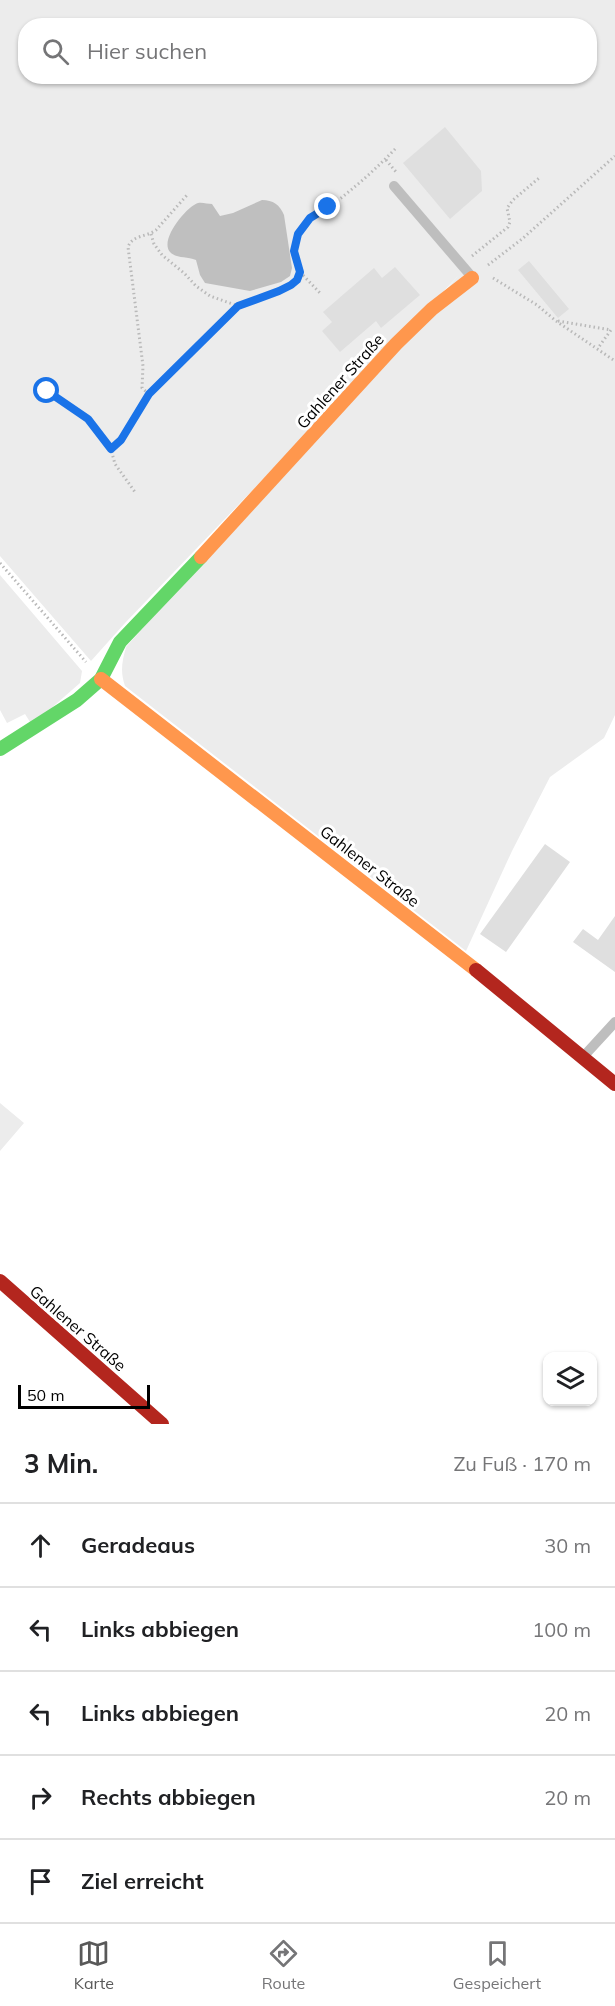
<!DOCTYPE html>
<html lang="de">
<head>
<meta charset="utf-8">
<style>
  :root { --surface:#fff; --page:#f6f6f6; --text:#202124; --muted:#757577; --line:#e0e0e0; --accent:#595959 }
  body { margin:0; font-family:Mulish,sans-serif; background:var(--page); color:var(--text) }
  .controls { position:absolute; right:18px; bottom:18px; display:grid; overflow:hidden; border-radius:12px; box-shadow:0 2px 4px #0004 }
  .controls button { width:54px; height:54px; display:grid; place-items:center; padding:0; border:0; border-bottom:2px solid var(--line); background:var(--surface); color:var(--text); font:30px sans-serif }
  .scale { position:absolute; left:18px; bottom:15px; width:132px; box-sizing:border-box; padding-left:6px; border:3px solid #000; border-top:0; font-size:16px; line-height:21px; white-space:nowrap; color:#000; -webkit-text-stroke:4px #fff; paint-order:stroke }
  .stop { position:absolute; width:18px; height:18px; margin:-14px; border:4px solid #1a73e8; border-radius:50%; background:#fff }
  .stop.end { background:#1a73e8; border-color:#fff; box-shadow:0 2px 6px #0008 }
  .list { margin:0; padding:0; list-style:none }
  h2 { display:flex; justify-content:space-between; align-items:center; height:78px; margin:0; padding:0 24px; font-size:26px }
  h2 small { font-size:20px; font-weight:400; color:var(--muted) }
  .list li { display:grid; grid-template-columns:39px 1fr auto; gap:18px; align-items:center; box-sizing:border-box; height:84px; padding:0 24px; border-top:2px solid var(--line) }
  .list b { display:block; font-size:22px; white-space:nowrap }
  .list em { font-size:20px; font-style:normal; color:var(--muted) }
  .icon { flex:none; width:33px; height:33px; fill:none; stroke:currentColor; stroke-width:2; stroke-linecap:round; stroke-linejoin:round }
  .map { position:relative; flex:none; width:615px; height:1424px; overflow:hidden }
  .search { position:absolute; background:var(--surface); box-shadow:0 2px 4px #0004; left:18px; right:18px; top:18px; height:66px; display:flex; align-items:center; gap:15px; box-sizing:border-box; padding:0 21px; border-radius:24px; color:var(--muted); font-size:22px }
  .sheet { height:498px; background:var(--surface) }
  nav { display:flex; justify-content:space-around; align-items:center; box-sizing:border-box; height:84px; border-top:2px solid var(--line); background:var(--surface); font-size:16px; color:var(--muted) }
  nav a { display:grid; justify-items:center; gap:3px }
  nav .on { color:var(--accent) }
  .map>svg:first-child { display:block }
  .green { fill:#ececec; fill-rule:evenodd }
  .water { fill:#bfbfbf }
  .building { fill:#dfdfdf }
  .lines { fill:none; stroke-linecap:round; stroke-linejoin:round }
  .path { stroke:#b9b9b9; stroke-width:3; stroke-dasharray:1.5 3; stroke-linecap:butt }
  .lane { stroke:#bebebe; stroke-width:10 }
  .fast { stroke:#63d668; stroke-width:14 }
  .slow { stroke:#ff974d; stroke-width:14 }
  .jam { stroke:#b3261e; stroke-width:14 }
  .route { stroke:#1a73e8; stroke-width:8 }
  .labels { text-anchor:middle; stroke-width:6; stroke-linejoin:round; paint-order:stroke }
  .street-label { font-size:16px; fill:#000; stroke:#fff }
</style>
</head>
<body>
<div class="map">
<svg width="615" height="1424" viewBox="0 0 615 1424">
  <rect width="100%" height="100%" fill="#fff"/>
  <path class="green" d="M0 0H615V715L604 738 550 777 512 851 466 951 125 686C120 671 122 662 126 647L459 275 125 623 91 661 0 556ZM26 26H590V76H26Z
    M0 575 82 671 80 683 32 725 25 714 7 723 0 710Z
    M0 1103 24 1123 0 1151Z"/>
  <path class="water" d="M262 200C273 200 280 205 284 215L292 268 290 276 281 282 250 291 205 283 200 275 196 260C187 256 177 259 170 252 159 240 187 206 198 203 202 202 208 204 212 204L220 216 233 213Z"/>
  <path class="building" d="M445 127 481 171 482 191 450 219 403 163Z
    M529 261 569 309 558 318 518 270Z
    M395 267 420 295 381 328 376 321 340 352 322 331 332 322 323 312 374 268 382 278Z
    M545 844 570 862 506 952 480 934Z
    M615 916V972L573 942 583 929 598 940Z"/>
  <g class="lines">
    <path class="path" d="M386 160 397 173
      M151 234 154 244 162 255 184 273 196 286 210 296 238 306
      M472 256 508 227 510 222 507 208 513 200 539 178
      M488 265 522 239 615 156
      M300 272 321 294
      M493 278 537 305 556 321 615 361
      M558 321 611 330 598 348
      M47 391 88 419 111 449 115 464 135 492
      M149 394 142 388 143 366 128 247C132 235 147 237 156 230L188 194
      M111 449 121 440 149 394 238 306 291 285C305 271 295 268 294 252 294 242 298 233 304 226 313 213 328 208 341 198 360 183 379 166 396 148
      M0 563 86 662"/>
    <path class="lane" d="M394 186 472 277
      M583 1057 615 1022"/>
    <path class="fast" d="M0 749 77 700 101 679 120 642 201 557"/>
    <path class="slow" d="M201 557 396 344 432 309 472 278
      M101 679 476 970"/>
    <path class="jam" d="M476 970 615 1084
      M0 1281 162 1424"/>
  </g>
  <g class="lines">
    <path class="route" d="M47 391 88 419 111 449 121 440 149 394 238 306 279 291 291 285 297 280 300 272 294 251 298 234 310 218 328 207"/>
  </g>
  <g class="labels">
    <g class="street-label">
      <text transform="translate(340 381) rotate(-48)" y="6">Gahlener Straße</text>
      <text transform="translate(370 866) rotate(38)" y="6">Gahlener Straße</text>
      <text transform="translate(78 1328) rotate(41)" y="6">Gahlener Straße</text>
    </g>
  </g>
</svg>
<div class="controls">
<button><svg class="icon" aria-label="layers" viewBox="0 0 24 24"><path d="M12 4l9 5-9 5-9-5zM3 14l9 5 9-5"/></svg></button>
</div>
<div class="scale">50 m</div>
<div class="stop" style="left:47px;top:391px"></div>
<div class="stop end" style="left:328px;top:207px"></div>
<div class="search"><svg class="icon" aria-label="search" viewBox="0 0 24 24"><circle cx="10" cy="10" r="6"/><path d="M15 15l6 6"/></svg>Hier suchen</div>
</div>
<section class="sheet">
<h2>3 Min.<small>Zu Fuß · 170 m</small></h2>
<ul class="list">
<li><svg class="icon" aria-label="ahead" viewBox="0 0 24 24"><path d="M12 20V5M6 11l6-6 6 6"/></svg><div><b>Geradeaus</b></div><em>30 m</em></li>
<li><svg class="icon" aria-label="left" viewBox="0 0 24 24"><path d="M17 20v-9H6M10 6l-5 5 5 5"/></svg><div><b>Links abbiegen</b></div><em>100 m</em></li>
<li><svg class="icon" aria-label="left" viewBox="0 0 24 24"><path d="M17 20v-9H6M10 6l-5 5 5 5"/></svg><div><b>Links abbiegen</b></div><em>20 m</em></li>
<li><svg class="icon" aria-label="right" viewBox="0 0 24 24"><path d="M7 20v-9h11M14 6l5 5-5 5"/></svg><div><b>Rechts abbiegen</b></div><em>20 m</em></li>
<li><svg class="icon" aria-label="arrive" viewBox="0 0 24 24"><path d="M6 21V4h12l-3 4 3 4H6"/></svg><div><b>Ziel erreicht</b></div></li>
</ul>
</section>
<nav>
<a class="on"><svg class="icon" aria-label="map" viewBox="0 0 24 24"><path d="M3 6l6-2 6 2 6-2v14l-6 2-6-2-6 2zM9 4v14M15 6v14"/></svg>Karte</a>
<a><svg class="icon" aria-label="directions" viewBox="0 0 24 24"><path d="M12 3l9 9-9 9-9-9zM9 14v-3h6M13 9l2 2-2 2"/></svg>Route</a>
<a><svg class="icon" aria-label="saved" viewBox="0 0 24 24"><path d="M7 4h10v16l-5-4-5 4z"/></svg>Gespeichert</a>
</nav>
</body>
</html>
